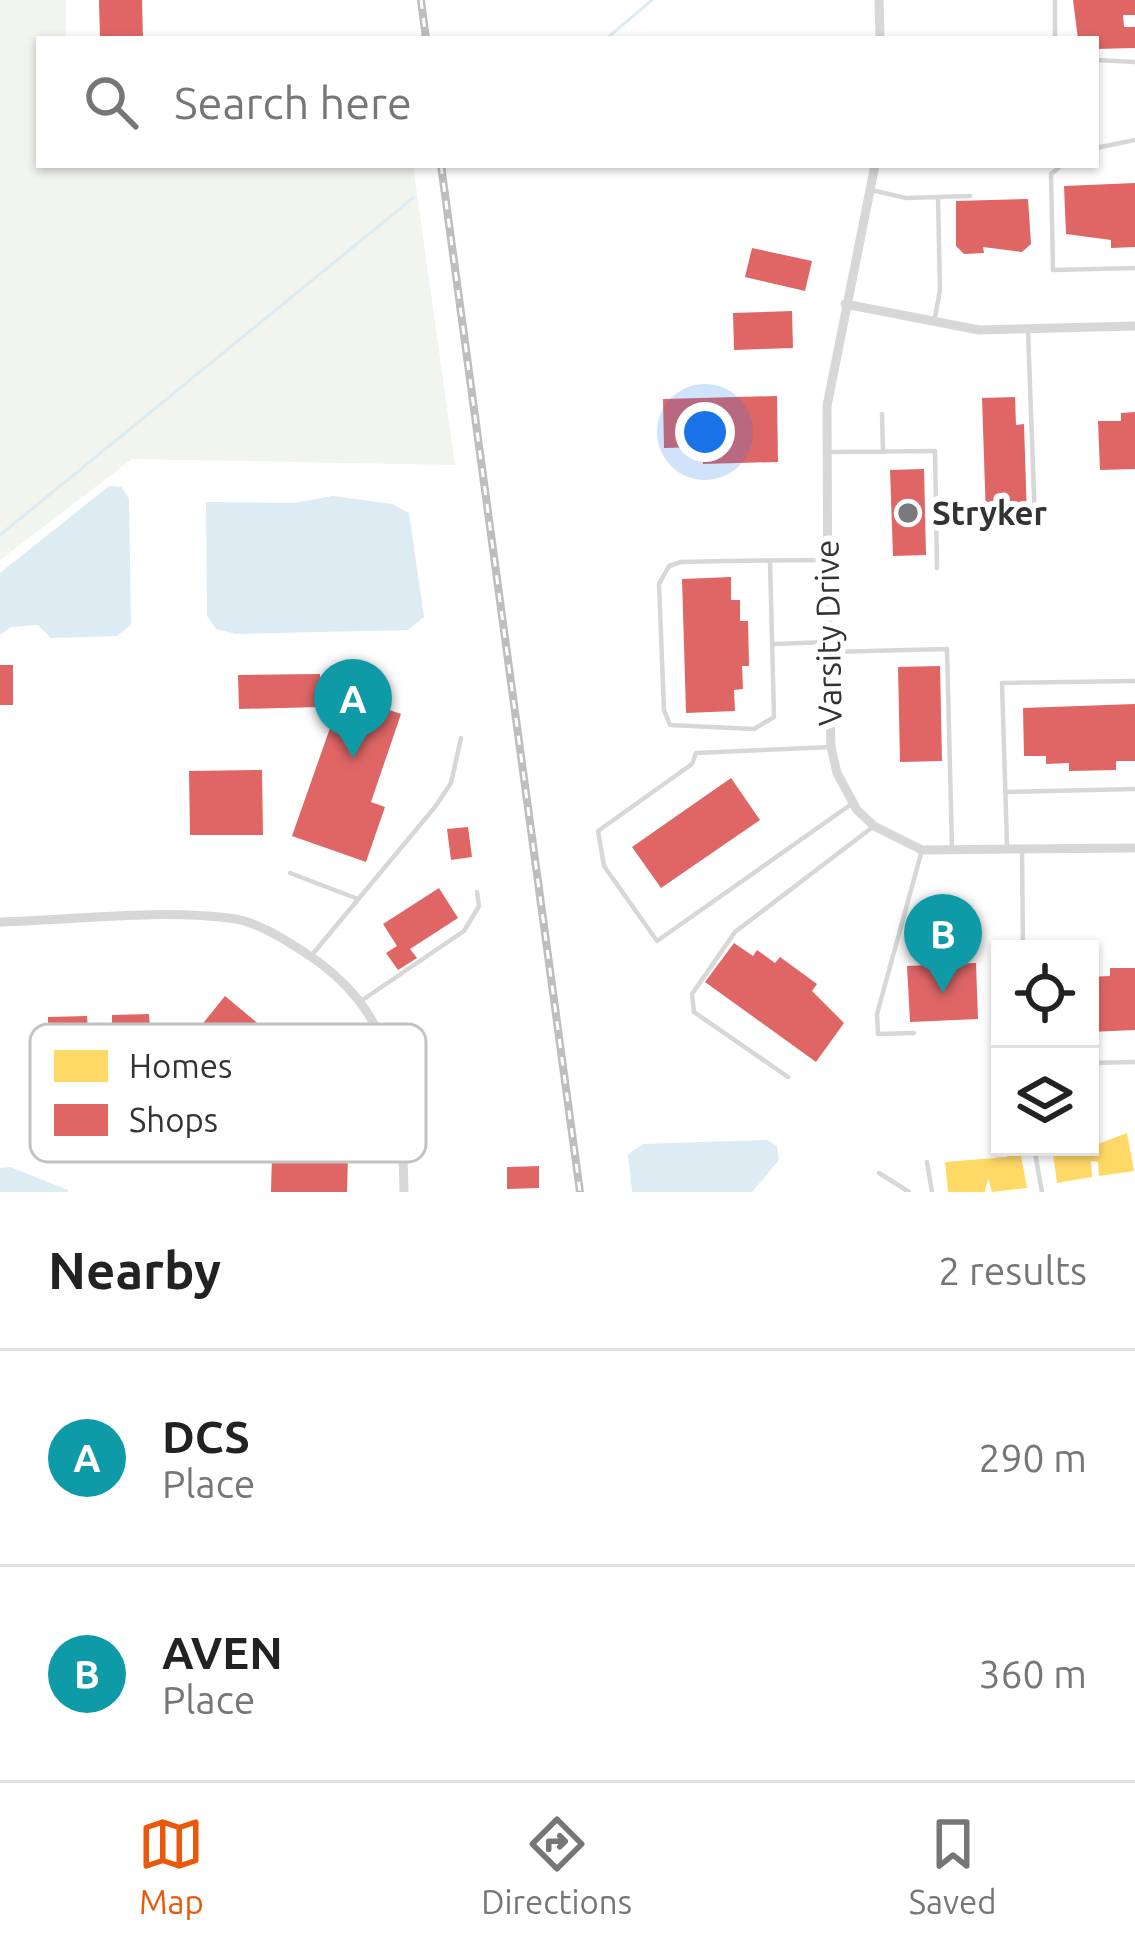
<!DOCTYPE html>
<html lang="en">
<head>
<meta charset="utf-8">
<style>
  :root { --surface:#fff; --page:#f2f2f2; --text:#222; --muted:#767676; --line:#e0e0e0; --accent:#ea580c }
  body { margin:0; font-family:Ubuntu,sans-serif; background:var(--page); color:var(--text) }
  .controls { position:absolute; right:36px; bottom:36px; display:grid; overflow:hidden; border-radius:0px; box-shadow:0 3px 9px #0004 }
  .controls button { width:108px; height:108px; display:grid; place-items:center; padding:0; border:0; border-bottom:3px solid var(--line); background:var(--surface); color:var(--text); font:60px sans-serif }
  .you { position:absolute; left:705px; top:432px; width:42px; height:42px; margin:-30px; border:9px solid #fff; border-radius:50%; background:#1a73e8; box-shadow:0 0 0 18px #1a73e833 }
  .badge { display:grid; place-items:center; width:78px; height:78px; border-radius:50%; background:var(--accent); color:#fff; font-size:39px; font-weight:700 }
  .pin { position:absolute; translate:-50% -99px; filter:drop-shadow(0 3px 6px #0008) }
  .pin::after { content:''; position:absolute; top:63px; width:42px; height:36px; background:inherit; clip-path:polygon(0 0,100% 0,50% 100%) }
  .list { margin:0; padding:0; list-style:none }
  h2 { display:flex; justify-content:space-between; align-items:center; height:156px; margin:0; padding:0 48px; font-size:51px }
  h2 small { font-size:39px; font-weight:400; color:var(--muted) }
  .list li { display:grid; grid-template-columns:78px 1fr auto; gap:36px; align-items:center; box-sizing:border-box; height:216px; padding:0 48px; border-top:3px solid var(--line) }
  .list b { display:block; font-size:45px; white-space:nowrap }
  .list p { margin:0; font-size:39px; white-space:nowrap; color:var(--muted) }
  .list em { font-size:39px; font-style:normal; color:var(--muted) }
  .icon { flex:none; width:66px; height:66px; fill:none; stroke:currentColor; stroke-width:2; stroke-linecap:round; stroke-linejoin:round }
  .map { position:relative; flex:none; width:1135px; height:1192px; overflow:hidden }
  .search { position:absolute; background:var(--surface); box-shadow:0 3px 9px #0004; left:36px; right:36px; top:36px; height:132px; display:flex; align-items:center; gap:30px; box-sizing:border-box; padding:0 42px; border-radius:0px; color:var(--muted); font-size:45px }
  .sheet { height:588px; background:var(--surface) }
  nav { display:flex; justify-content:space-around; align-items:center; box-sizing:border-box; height:168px; border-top:3px solid var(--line); background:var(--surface); font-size:33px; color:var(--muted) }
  nav a { display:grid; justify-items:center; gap:6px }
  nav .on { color:var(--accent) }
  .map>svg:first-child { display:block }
  .green { fill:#f1f5ed }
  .water { fill:#ddebf3 }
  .homes { fill:#ffd966 }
  .shops { fill:#e06666 }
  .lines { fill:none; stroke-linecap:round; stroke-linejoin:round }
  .stream { stroke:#ddebf3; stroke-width:3 }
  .lane { stroke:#d7d7d7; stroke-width:4.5 }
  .street { stroke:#d7d7d7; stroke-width:9 }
  .rail-casing { stroke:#bebebe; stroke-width:8 }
  .rail { stroke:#fff; stroke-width:3; stroke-dasharray:9; stroke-linecap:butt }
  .poi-dot { fill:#7a7a7a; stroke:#fff; stroke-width:4.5 }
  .labels { text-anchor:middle; stroke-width:12; stroke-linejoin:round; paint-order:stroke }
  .poi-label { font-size:33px; font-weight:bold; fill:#333; stroke:#fff; text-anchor:start }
  .street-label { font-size:33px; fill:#333; stroke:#fff }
  .key { fill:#fff; stroke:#c2c2c2; stroke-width:3 }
  .key-label { font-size:33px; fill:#333 }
</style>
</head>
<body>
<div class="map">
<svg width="1135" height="1192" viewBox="0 0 1135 1192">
  <rect width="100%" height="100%" fill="#fff"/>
  <path class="green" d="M0 0H66V39H39V165H413L455 465 132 459 0 560Z"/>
  <path class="water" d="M109 486 121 487 129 499 131 625 117 636 51 638 38 625 11 627 0 635V573Z
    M333 496 392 504 409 513 424 617 408 630 236 634 216 629 207 616 206 502 295 503Z
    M767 1140 777 1146 779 1160 752 1192H632L628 1154 643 1144Z
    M10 1167 68 1190V1192H0V1168Z"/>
  <path class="homes" d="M1127 1133 1134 1171 1099 1176 1098 1162 1091 1161 1092 1177 1057 1183 1052 1147H1090Z
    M1020 1150 1027 1188 992 1192 988 1178 985 1192H948L945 1162 1007 1157 1006 1152Z"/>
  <path class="shops" d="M99 0H142L143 39H100Z
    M1073 0H1135V15H1123L1124 27H1135V48L1096 49V39H1078Z
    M1135 183V247L1111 248V240L1066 234 1064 186Z
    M1028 199 1031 244 1022 252 983 247 984 253 964 254 956 246V201Z
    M752 248 812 261 805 291 745 277Z
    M792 311 793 348 734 350 733 313Z
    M777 396 778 462 703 464V447L664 448 663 399Z
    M1015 397 1016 425 1024 424 1027 517 986 518 982 398Z
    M1135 412V469L1100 470 1098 421H1121V413Z
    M924 469 926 555 893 556 890 470Z
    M731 577V600H740V621H748L749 666H742L743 689 734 690 735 711 686 713 682 579Z
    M0 665H13V705H0Z
    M940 666 942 761 900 762 898 667Z
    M320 674V707L239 709 238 675Z
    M342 694 401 714 371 802 385 807 366 862 292 836Z
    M1135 704V761H1116V770L1069 771V763L1046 764V756H1024L1023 708Z
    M262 770 263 835H190L189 771Z
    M731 778 760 820 661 888 632 847Z
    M468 827 472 857 451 860 447 829Z
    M439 888 458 918 410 949 417 958 398 970 386 953 397 946 383 924Z
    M734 943 753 956 757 950 775 963 780 957 817 984 812 991 844 1023 816 1062 705 982Z
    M976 963 978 1019 910 1022 907 966Z
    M1110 968H1135V1030L1090 1032V977L1110 976Z
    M225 996 273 1036 241 1076 192 1037Z
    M149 1014 150 1028 156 1027 157 1079 33 1082 32 1031 48 1030V1017L87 1016 88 1029H112V1015Z
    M272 1154 348 1156 347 1192H271Z
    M539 1166V1188L507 1189V1167Z"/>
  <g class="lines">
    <path class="stream" d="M606 39 652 0
      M0 535 413 198"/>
    <path class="lane" d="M1055 39V0
      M1096 60 1135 62
      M1096 148 1135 140
      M1062 165 1051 174 1053 270 1135 268
      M871 190 906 198 970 196
      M934 323 940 290 938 197
      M1028 330 1035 523
      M882 414 883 452
      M830 452 935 451 937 568
      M770 561 774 717 754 729 670 725 664 710 659 584 669 566 681 562C729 561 778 560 826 560
      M774 644 828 642
      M829 652 947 649 952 848
      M831 747 696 753 692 764 598 831 604 866 657 941 853 803
      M1005 792 1135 789
      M1007 845 1002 683 1135 681
      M1022 850 1023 949
      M290 873 358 899
      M311 956 435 807 451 783 461 738
      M361 1001 464 931 479 906 477 892
      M914 1033 878 1034 877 1014 922 850
      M1090 1063 1135 1062
      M788 1077 694 1012 692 994 735 932 874 826
      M1034 1147 1042 1192
      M927 1162 932 1192
      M879 1173 909 1192"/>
    <path class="street" d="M879 0 880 39
      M875 165 827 406 828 642 831 747 837 773 857 810 874 826 922 850 1135 848
      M845 304 979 330 1135 326
      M0 922C75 920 155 909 229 918 256 921 282 938 304 952 397 1011 402 1092 404 1192"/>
    <g class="rail-casing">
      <path id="rail" d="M421 0 426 39
        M441 165 580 1192"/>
    </g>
    <use href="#rail" class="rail"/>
  </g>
  <circle class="poi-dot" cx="908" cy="513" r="12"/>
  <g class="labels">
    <g class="poi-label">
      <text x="932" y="525">Stryker</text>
    </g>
    <g class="street-label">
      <text transform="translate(828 633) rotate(-91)" y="12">Varsity Drive</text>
    </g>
  </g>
  <rect x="30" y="1024" width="396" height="138" rx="18" class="key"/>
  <rect x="54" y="1050" width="54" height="32" fill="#ffd966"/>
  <rect x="54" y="1104" width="54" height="32" fill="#e06666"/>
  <g class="key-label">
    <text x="129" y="1078">Homes</text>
    <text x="129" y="1132">Shops</text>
  </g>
</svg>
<div class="controls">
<button><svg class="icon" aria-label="locate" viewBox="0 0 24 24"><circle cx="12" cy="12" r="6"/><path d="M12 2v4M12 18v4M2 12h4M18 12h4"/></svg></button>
<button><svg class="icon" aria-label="layers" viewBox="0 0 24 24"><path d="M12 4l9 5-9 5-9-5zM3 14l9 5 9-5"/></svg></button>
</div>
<div class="you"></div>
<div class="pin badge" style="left:353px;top:758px;background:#0f9aa8">A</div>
<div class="pin badge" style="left:943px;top:993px;background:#0f9aa8">B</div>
<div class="search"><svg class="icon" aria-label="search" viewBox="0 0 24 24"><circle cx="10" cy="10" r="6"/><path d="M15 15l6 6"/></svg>Search here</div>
</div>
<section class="sheet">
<h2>Nearby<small>2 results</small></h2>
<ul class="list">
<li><span class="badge" style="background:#0f9aa8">A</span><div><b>DCS</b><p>Place</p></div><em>290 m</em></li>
<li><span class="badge" style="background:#0f9aa8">B</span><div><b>AVEN</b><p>Place</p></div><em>360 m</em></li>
</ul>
</section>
<nav>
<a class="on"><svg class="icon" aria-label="map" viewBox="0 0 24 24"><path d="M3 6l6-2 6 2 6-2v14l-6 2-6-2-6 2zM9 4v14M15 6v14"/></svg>Map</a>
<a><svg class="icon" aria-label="directions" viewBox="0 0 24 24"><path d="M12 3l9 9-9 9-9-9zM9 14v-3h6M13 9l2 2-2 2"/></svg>Directions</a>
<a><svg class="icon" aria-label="saved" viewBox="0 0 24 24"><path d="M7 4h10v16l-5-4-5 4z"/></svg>Saved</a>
</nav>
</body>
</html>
